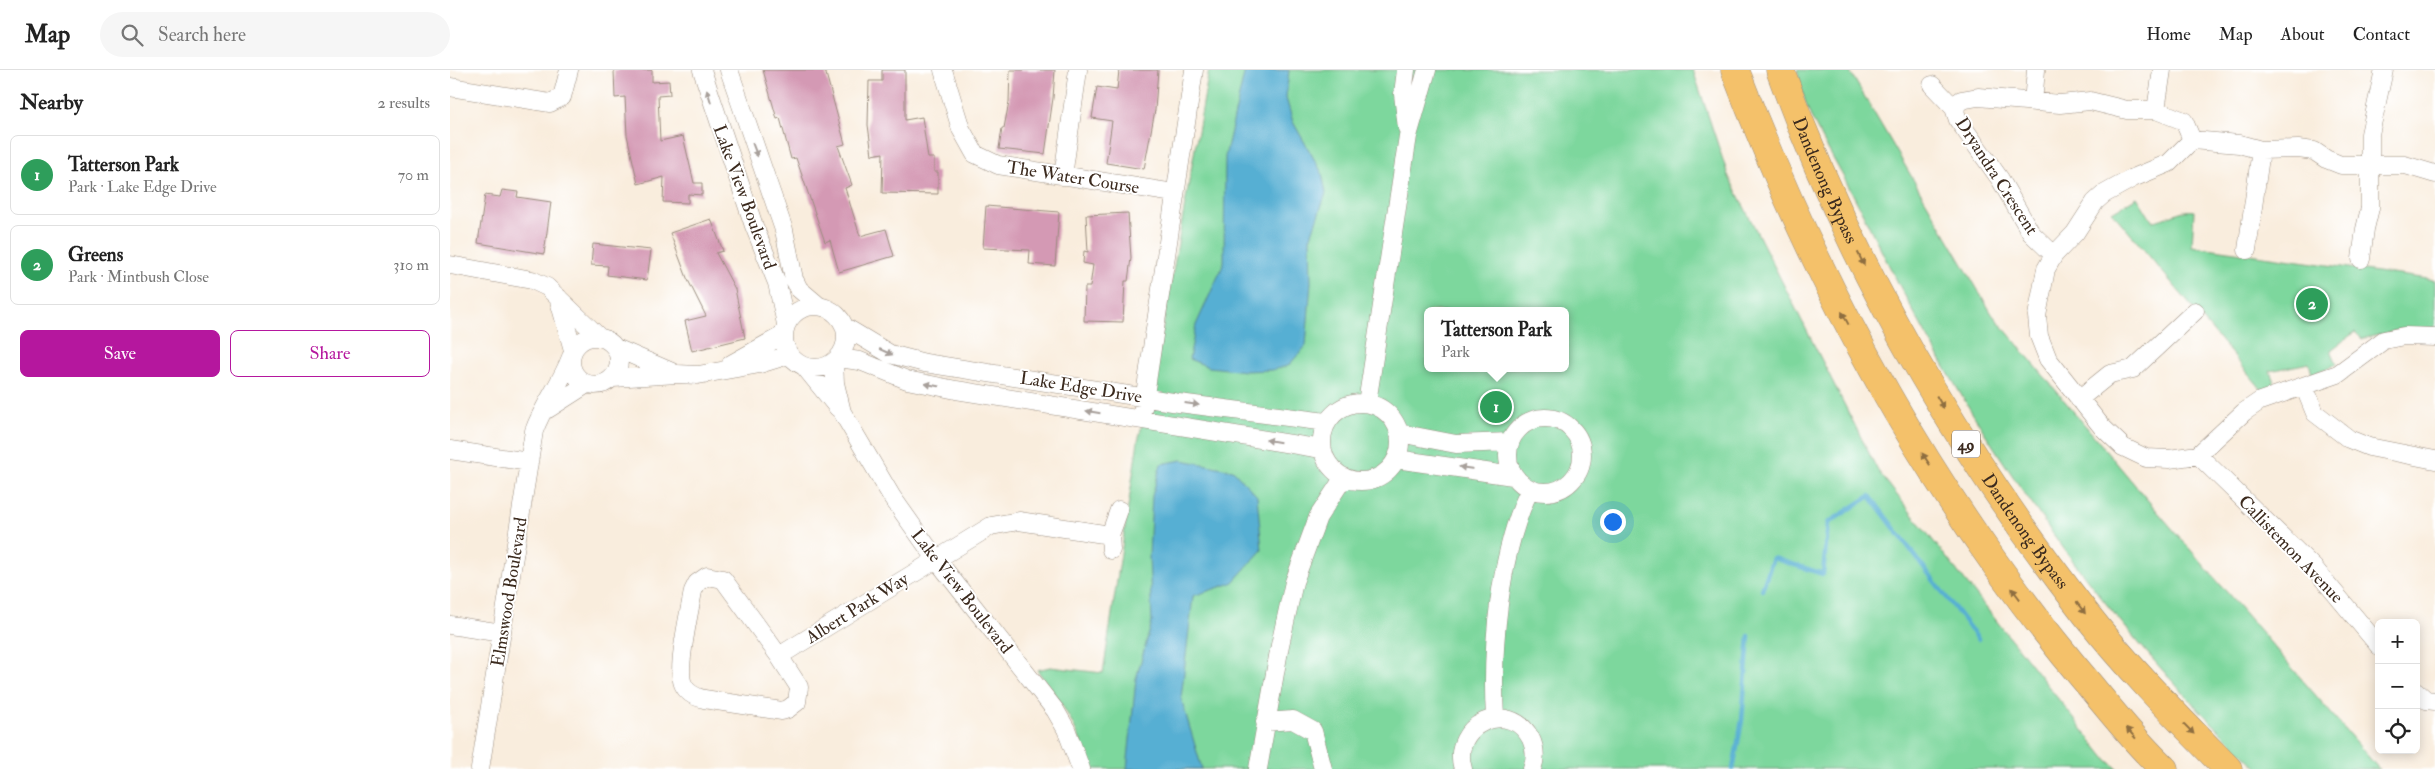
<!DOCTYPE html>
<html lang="en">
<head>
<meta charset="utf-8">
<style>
  :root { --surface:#fff; --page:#f6f6f6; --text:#222; --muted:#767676; --line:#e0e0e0; --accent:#b5179e }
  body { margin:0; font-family:"IM FELL Double Pica",serif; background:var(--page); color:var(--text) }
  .controls { position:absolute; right:15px; bottom:15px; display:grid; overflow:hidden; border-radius:8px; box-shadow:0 2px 12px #0003 }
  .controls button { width:45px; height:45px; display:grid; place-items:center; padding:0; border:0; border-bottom:1px solid var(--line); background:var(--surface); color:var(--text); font:25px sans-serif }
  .you { position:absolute; left:1162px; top:451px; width:18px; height:18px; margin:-12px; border:4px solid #fff; border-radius:50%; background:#1a73e8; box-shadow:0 0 0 8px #1a73e833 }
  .badge { display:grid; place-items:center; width:32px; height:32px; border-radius:50%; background:var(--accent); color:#fff; font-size:16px; font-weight:700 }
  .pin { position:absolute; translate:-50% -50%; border:2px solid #fff; box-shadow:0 1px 5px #0006 }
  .popup { position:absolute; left:974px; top:237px; width:145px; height:65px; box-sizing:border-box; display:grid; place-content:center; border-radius:8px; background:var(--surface); filter:drop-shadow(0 1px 4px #0005); font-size:16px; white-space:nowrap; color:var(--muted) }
  .popup b { font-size:19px; color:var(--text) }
  .popup::after { content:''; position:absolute; left:50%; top:100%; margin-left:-10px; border:10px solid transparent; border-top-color:var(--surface) }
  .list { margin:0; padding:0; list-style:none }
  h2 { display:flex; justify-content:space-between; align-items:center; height:65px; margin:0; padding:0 20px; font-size:21px }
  h2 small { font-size:16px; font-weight:400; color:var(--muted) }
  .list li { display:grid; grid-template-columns:32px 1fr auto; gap:15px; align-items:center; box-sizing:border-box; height:80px; margin:0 10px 10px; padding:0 10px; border:1px solid var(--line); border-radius:8px }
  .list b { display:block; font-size:19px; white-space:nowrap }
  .list p { margin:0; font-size:16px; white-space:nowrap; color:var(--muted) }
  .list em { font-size:16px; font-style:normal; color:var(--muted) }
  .actions { display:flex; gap:10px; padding:15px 20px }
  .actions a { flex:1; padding:11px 0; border:1px solid var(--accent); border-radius:8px; text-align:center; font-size:18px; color:var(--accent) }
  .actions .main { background:var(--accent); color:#fff }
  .icon { flex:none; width:28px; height:28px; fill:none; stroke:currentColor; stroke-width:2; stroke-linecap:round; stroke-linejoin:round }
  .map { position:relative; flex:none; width:1985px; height:699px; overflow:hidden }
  header { display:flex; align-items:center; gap:30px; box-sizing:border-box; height:70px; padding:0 25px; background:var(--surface); border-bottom:1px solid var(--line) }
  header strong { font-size:24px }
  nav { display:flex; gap:28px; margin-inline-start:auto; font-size:18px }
  .search { width:350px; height:45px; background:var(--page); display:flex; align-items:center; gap:12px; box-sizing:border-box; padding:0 18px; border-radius:28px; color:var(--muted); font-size:19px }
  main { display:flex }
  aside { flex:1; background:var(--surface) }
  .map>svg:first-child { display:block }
  .green { fill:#7dd79d; stroke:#5c805e; fill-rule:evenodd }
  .water { fill:#56afd3; stroke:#486c78 }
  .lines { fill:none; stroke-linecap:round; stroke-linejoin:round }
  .stream { stroke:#56afd3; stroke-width:4.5 }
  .building { fill:#d499b4 }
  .street-casing { stroke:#9a8c7e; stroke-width:19 }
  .highway-casing { stroke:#9a8c7e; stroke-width:29 }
  .street { stroke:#fff; stroke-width:18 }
  .highway { stroke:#f4c16a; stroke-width:28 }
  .oneway { fill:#a79f9a }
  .oneway2 { fill:#8e6e40 }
  .labels { text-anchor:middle; stroke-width:4; stroke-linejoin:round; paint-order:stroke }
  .shield { fill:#fff; stroke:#766a62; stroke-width:1 }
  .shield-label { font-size:16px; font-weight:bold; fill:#3b2a1e }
  .street-label { font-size:18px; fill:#3b2a1e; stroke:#fff }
</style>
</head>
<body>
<header>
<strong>Map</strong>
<div class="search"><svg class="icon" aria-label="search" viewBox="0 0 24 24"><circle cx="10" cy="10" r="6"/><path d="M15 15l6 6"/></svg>Search here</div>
<nav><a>Home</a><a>Map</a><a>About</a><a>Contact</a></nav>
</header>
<main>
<aside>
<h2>Nearby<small>2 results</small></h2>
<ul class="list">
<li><span class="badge" style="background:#2e9e5b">1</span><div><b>Tatterson Park</b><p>Park · Lake Edge Drive</p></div><em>70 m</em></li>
<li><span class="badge" style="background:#2e9e5b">2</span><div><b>Greens</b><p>Park · Mintbush Close</p></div><em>310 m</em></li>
</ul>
<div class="actions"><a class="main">Save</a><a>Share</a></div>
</aside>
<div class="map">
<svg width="1985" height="699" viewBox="0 0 1985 699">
  <rect width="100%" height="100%" fill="#fff"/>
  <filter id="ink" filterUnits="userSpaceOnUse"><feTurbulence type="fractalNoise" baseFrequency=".02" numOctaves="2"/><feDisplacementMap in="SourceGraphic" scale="10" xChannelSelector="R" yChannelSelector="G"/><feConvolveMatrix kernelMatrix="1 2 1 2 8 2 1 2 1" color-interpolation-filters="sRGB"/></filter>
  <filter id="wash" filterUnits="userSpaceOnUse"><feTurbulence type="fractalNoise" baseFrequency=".0096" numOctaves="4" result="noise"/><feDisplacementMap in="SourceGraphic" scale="20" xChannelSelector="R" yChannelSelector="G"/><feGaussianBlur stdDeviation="1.12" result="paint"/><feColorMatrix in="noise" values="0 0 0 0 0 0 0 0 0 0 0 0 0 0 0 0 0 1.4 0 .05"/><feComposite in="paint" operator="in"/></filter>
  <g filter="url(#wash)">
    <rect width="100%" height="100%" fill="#f9eddd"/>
    <path class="green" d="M759 0H1243L1278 105 1428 401 1655 688 1668 699H640C630 660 611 631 587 600L600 597 653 603 688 371 705 302ZM977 241H1115V298H977Z
      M1347 0H1399L1542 244 1695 427 1929 699H1809C1643 544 1516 353 1416 150 1399 114 1377 80 1360 45 1354 31 1351 15 1347 0Z
      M1687 127 1702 151C1716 150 1730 138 1744 141L1742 176 1985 210V258L1952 259 1912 269 1905 262 1881 280 1887 294 1862 304 1859 293 1820 301 1825 315 1813 321 1662 142Z"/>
    <path class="water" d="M795 0H839L836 28 843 52 872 103 876 123 860 169 861 212 856 276 838 296 822 300 795 301 759 297 739 289 746 255 774 193 775 87Z
      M732 390 783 400 807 426 812 480 782 513 743 526 731 628 752 699H677L686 609 702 552 699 486 702 426 711 394Z"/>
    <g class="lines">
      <path class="stream" d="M1312 520 1323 488 1373 504 1378 453 1420 426 1528 569
        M1283 699 1292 650 1299 566"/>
    </g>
    <g id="blocks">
      <path class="building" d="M164 0H202V12L219 11 220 25 208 26 210 71 233 66 244 113H252V125L238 124V133L213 132 214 107 188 114 177 65 175 27 165 28Z
        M313 0H375L395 74 388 76 402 115 395 118 410 166 436 159 444 186 389 202 380 170 375 172 346 88 341 89 330 48 327 49Z
        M432 0H455V50L472 47 478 88H484V102H488V124L432 123 433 83 422 85 418 55 419 11H432Z
        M560 0H605L603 28 595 84 549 79 552 58H554L559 32Z
        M669 0H708L705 40 694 99 656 93 662 51 642 48 647 17 667 20Z
        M52 120 68 122 67 127 101 132 94 184 28 173 35 125 50 127Z
        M536 136 609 142 605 196 579 194 580 180 533 178Z
        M678 143 681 188 678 211H675L673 252 634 251 635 217H640L643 195 633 193 634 181 638 182 636 145Z
        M261 149 273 181 266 183 285 219 295 268 242 281 235 251 256 246 237 208 220 163Z
        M143 174 201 180 197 210 157 205 158 196 141 195Z"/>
    </g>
  </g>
  <g filter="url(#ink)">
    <use href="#blocks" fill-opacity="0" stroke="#9a8c7e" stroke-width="1"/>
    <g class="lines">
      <g class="street-casing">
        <path id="street" d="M252 0 304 156 327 213 336 254
          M279 0 334 160 344 209 349 219 369 236
          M493 0 511 59 525 84 548 95 724 123
          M956 0 953 24 957 58
          M1482 15 1504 38
          M0 17 100 33 112 27 119 0
          M1583 32 1586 0
          M1706 40 1712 0
          M1985 104 1955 95H1891L1876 89 1864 81 1848 79 1811 80 1789 74 1742 70 1719 93 1683 108 1654 124 1645 132 1625 163 1604 185 1596 199 1587 246 1589 266 1598 289 1652 357 1673 377 1696 388 1719 389 1748 385 1794 342 1810 331 1888 304 1934 270 1954 266 1985 267
          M613 106 628 0
          M1797 180 1811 80
          M1604 185 1581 163 1550 109 1508 50 1504 38 1511 30 1528 27 1610 34 1640 31 1677 40H1706L1734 51 1742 70
          M1911 189 1915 159 1920 138V64L1934 0
          M0 195 82 210 97 217 148 266
          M108 227 123 280
          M334 267a31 31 0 1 1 62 0a31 31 0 1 1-62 0Z
          M395 257 440 284 475 293 729 333 876 352
          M121 291a24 24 0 1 1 48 0a24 24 0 1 1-48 0Z
          M166 278 222 302
          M388 288 410 291 457 310 506 320 872 379
          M384 292 385 313 392 342 442 427 486 489 605 640 616 659 631 699
          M281 294 333 265
          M354 296 388 338
          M163 308 227 304 248 305 310 294 339 285
          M1854 316 1865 343 1899 369 1919 377 1985 390
          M1629 329 1660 304 1683 299 1745 241
          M872 372a39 39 0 1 1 78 0a39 39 0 1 1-78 0Z
          M917 333 958 66 977 0
          M693 338 744 0
          M98 339 137 314
          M1058 385a37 37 0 1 1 74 0a37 37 0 1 1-74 0Z
          M949 363 1006 374 1060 372
          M0 380 79 392
          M1748 385 1864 498 1929 576
          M946 389 1063 406
          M661 480 660 465 669 440
          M0 555 52 563
          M329 586 349 617 347 632 338 639 332 641 254 629C245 627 237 623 233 614 226 598 240 540 243 521L247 513 257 506 273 509 329 586 541 456 569 451 660 465
          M1966 621 1976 630 1985 631
          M1045 648C1041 578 1049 483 1080 419
          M815 652 843 650 863 661 873 699
          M30 699 84 361C93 335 111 314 121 287
          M808 699 830 575 844 512 868 447 894 407
          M1013 699C999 655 1060 627 1081 669 1086 680 1086 689 1082 699"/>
      </g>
      <g class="highway-casing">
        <g id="highway">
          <path d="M1285 0C1370 223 1487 436 1642 618 1665 646 1688 674 1714 699"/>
          <path id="s1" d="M1330 0C1401 196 1508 380 1636 544 1679 599 1729 649 1778 699"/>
        </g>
      </g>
      <use href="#street" class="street"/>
      <use href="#highway" class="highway"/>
    </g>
    <defs><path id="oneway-solid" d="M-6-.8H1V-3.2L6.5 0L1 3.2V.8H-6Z" transform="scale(1.25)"/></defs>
    <g class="oneway">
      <use href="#oneway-solid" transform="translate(259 26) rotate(-107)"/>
      <use href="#oneway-solid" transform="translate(305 80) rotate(69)"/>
      <use href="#oneway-solid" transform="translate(436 282) rotate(24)"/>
      <use href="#oneway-solid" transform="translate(482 315) rotate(-169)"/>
      <use href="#oneway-solid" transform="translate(742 334) rotate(8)"/>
      <use href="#oneway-solid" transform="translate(643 342) rotate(-171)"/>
      <use href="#oneway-solid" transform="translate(823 371) rotate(-171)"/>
      <use href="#oneway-solid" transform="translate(1016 398) rotate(-172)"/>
    </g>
    <g class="oneway2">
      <use href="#oneway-solid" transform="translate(1411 189) rotate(64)"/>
      <use href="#oneway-solid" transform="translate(1395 248) rotate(-118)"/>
      <use href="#oneway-solid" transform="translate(1490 332) rotate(60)"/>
      <use href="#oneway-solid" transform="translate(1476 389) rotate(-123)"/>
      <use href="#oneway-solid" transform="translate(1566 524) rotate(-127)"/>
      <use href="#oneway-solid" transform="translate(1631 538) rotate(53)"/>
      <use href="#oneway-solid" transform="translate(1739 659) rotate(46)"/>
      <use href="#oneway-solid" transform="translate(1681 663) rotate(-131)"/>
    </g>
  </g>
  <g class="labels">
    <rect class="shield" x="1502" y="360.5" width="28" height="27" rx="4"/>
    <g class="shield-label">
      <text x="1516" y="380">49</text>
    </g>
    <g class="street-label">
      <text transform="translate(1547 106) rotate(57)" y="6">Dryandra Crescent</text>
      <text transform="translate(623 107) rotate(9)" y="6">The Water Course</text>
      <text dy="6" stroke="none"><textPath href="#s1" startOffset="119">Dandenong Bypass</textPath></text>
      <text transform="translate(295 127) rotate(70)" y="6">Lake View Boulevard</text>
      <text transform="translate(631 317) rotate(9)" y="6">Lake Edge Drive</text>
      <text dy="6" stroke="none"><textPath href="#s1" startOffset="524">Dandenong Bypass</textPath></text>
      <text transform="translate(1841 479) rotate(46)" y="6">Callistemon Avenue</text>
      <text transform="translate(512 521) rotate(52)" y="6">Lake View Boulevard</text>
      <text transform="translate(59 522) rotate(-81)" y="6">Elmswood Boulevard</text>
      <text transform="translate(407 538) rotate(-32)" y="6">Albert Park Way</text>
    </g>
  </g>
</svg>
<div class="controls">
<button>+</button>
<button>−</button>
<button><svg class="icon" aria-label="locate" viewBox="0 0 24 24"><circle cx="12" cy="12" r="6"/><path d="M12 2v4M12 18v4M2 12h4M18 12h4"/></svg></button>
</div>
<div class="you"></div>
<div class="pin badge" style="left:1046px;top:337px;background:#2e9e5b">1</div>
<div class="popup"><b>Tatterson Park</b>Park</div>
<div class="pin badge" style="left:1862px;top:234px;background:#2e9e5b">2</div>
</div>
</main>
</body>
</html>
